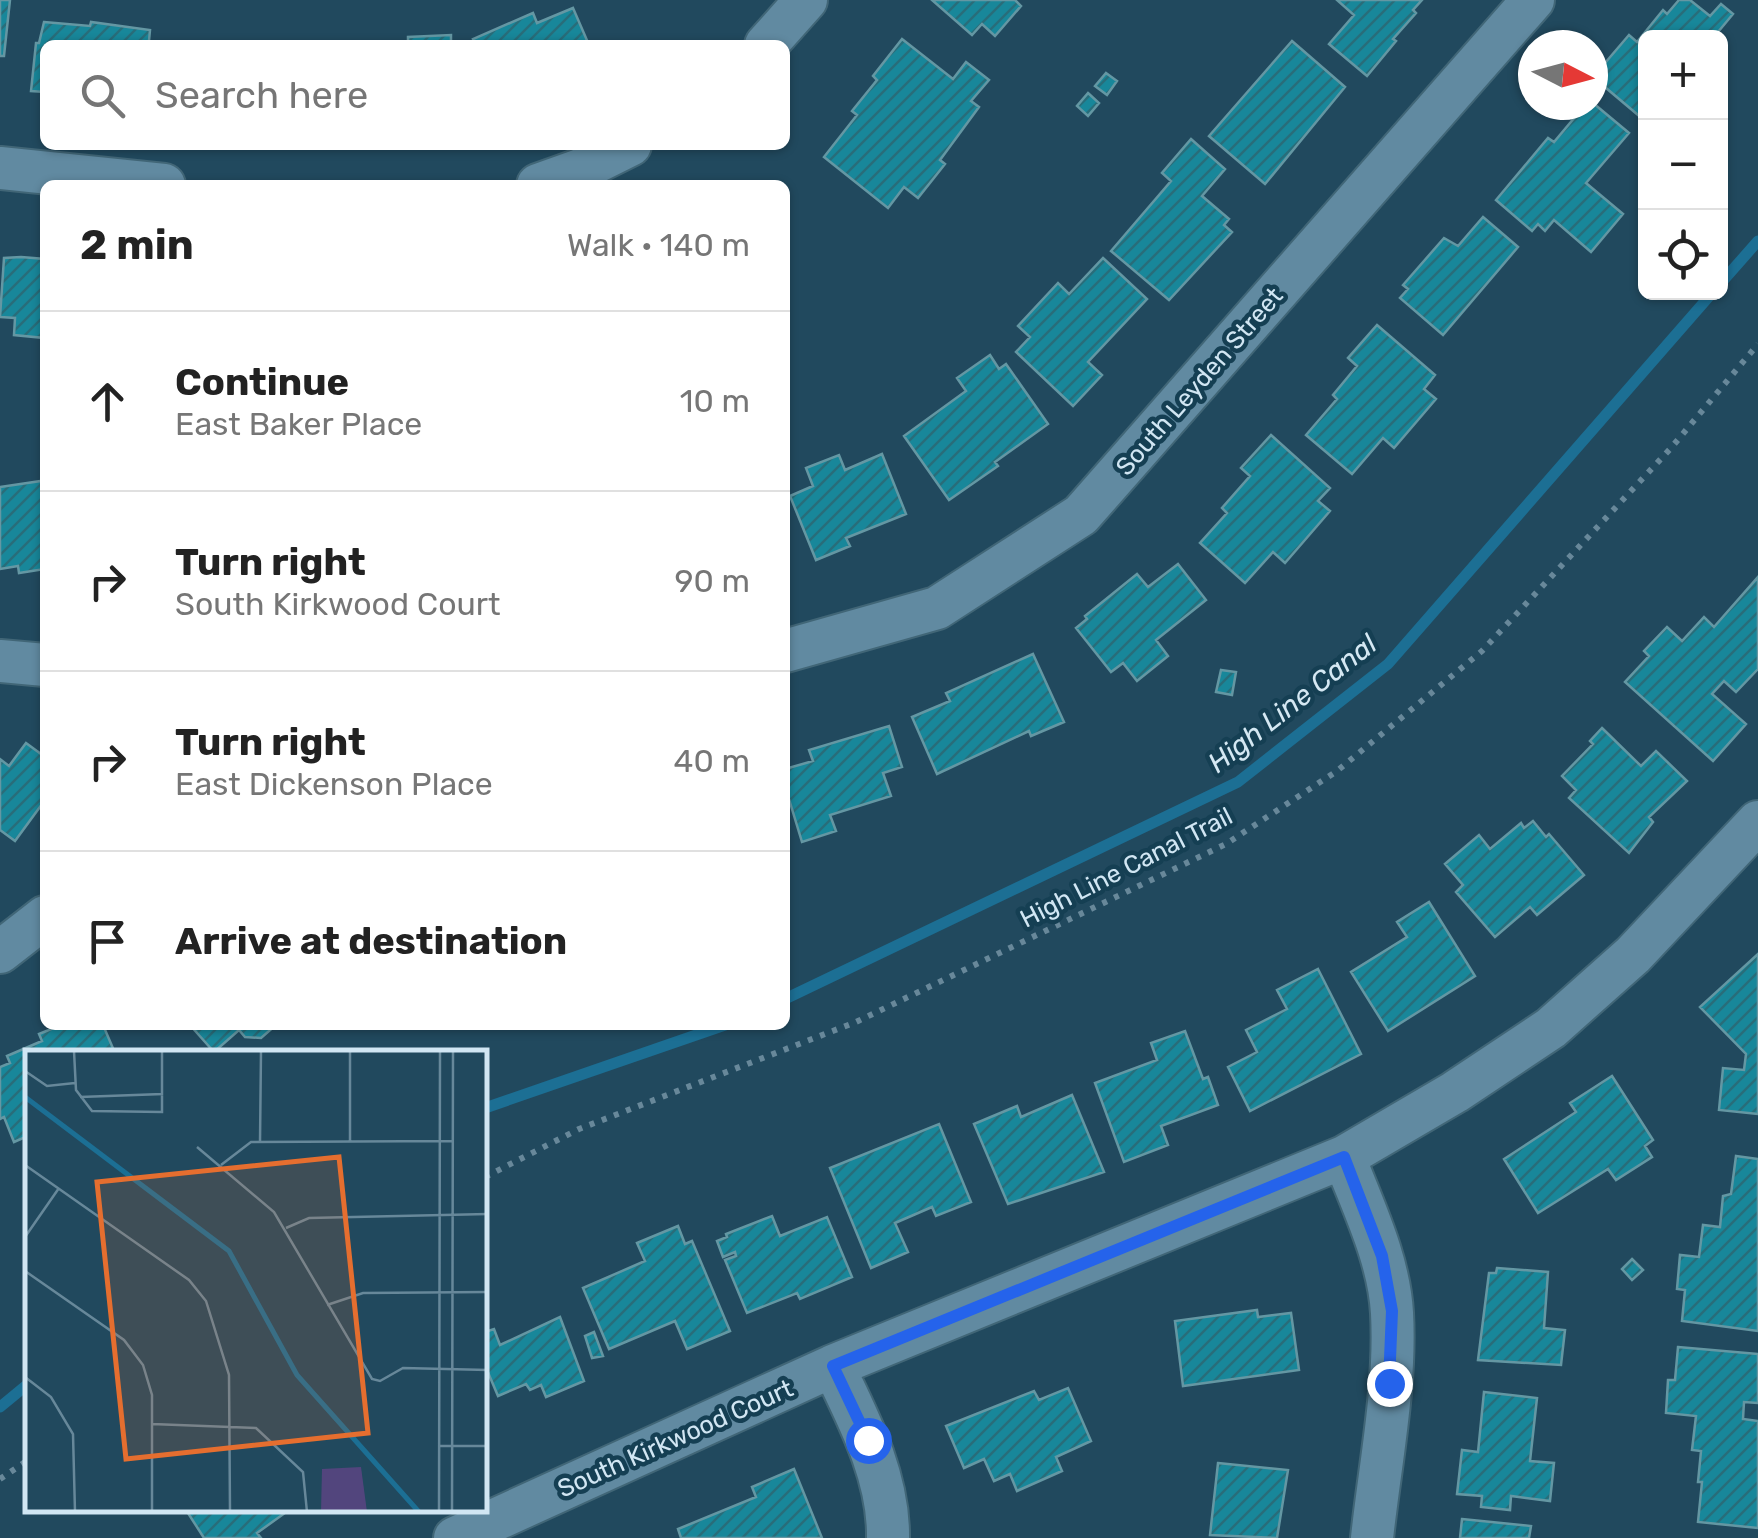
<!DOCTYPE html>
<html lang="en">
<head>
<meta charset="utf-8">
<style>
  :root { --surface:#fff; --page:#f2f2f2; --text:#222; --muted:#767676; --line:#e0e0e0 }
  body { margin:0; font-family:Rubik,sans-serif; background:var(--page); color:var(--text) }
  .controls { position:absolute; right:30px; top:30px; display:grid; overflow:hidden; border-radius:15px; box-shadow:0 2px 8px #0004 }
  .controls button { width:90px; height:90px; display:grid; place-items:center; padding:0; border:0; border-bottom:2px solid var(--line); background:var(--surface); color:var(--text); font:50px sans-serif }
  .compass { position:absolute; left:1518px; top:30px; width:90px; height:90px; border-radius:50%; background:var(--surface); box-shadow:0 2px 8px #0004; rotate:96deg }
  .stop { position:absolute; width:30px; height:30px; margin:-22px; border:8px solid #2563eb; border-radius:50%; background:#fff }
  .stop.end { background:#2563eb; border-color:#fff; box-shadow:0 2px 10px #0008 }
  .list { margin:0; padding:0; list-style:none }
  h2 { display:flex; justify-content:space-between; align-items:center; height:130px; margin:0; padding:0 40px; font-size:42px }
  h2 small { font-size:32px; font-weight:400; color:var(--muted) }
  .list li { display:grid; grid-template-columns:65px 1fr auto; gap:30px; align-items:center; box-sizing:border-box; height:180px; padding:0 40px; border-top:2px solid var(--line) }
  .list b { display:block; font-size:38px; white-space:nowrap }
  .list p { margin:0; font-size:32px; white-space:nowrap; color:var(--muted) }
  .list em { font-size:32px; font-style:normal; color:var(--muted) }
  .icon { flex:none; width:55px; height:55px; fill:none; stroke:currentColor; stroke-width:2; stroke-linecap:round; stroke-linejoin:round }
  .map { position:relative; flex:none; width:1758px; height:1538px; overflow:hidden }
  .search { position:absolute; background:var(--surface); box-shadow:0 2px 8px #0004; left:40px; top:40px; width:750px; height:110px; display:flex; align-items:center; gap:25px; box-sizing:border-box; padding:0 35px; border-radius:15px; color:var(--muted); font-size:38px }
  .panel { position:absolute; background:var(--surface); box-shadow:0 2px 8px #0004; left:40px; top:180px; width:750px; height:850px; border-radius:15px }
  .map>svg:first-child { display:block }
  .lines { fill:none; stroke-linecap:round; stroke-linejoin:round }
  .stream { stroke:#1c6f94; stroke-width:11 }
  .building { fill:url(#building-hatch); stroke:#6497a3; stroke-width:2.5 }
  .minor-casing { stroke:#416677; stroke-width:46 }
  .path { stroke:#68889a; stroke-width:6; stroke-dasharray:5 8; stroke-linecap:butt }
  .minor { stroke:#618aa1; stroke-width:42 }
  .route { stroke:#2563eb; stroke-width:12 }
  .labels { text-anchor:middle; stroke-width:9; stroke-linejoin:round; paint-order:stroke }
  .street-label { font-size:25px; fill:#d1e6f3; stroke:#153f53 }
  .water-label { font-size:28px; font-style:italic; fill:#d5e8f3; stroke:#153f53 }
  .inset-river { fill:none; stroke:#1c6f94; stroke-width:5 }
  .inset-road { fill:none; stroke:#67889a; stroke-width:2.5 }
  .view { fill:#e56e2f; fill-opacity:0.15; stroke:#e56e2f; stroke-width:5 }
  .inset-edge { fill:none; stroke:#d1e6f3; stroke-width:5 }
</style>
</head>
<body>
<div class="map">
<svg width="1758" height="1538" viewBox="0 0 1758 1538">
  <defs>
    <pattern id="building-hatch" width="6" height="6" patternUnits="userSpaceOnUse" patternTransform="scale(2.5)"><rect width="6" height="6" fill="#18879a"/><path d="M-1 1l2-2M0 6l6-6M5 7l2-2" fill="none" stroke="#286d7a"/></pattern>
  </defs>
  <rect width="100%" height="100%" fill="#21495e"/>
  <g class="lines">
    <path class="stream" d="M1720 284 1758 241
      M785 999 1238 782 1388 664 1713 292
      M485 1108 725 1025
      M0 1407 28 1384"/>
  </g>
  <path class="building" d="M0 0H10L4 56H0Z
    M932 0H1015L1021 6 995 36 982 24 972 35Z
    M1337 0H1422L1413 10 1416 13 1393 39 1396 41 1367 76 1329 44 1354 15Z
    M1679 0H1690L1710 16 1721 4 1733 14 1713 38H1646L1644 120 1593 77 1629 35 1637 42 1663 10 1667 14Z
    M573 8 589 45H476L473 39 533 13 537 23Z
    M44 22 90 26 91 22 150 30 149 41 156 42V45H45V92L31 91 36 43H39Z
    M451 35V45H408V37Z
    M902 39 953 79 966 62 989 80 971 101 979 107 940 160 945 164 918 198 904 187 888 208 824 157 857 115 852 111 877 80 873 76Z
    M1292 41 1345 87 1265 184 1209 136Z
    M1106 73 1117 81 1107 95 1095 86Z
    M1088 93 1099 103 1088 116 1077 106Z
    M1593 103 1629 133 1586 183 1623 214 1591 252 1554 220 1545 231 1538 224 1532 231 1496 200 1548 138 1554 142 1585 105Z
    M1191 139 1225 169 1202 196 1229 219 1224 225 1232 232 1169 300 1111 251 1171 181 1162 173Z
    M1483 217 1518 247 1443 335 1400 298 1408 289 1403 285 1444 238 1458 246Z
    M21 257 45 259V338L14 335 15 318 0 317 4 258Z
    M1103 258 1147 299 1088 362 1102 375 1073 406 1016 352 1030 337 1018 326 1058 283 1069 294Z
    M1377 325 1435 375 1424 389 1436 399 1394 448 1383 438 1352 474 1306 435 1337 399 1333 395 1357 366 1348 358Z
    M990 355 999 369 1006 364 1048 424 995 462 998 466 949 500 904 436 966 391 957 378Z
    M1271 435 1330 488 1318 501 1330 511 1285 563 1273 552 1245 583 1200 543 1227 513 1222 508 1250 476 1241 468Z
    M882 454 906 514 846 538 850 546 816 560 790 496 813 486 806 468 839 455 845 470Z
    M41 481 45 503V569L19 573 18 566 0 569V487Z
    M1178 564 1206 600 1156 640 1168 656 1137 681 1123 663 1111 672 1076 628 1087 619 1085 616 1137 574 1148 587Z
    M1758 577V669L1736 692 1724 681 1712 694 1746 724 1713 761 1625 682 1649 656 1644 651 1667 627 1682 641 1704 617 1714 627Z
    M1033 654 1064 722 1031 736 1029 731 937 774 912 717 950 701 946 693Z
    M1221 670 1236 672 1232 695 1216 692Z
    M889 726 902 767 883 773 891 796 830 815 836 831 802 842 785 786V769L813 761 809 750Z
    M1602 728 1641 766 1656 751 1687 781 1649 817 1653 822 1629 853 1569 798 1576 790 1562 776 1593 744 1590 741Z
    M26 743 45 757V800L15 841 0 830V759L9 766Z
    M1533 821 1546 837 1549 834 1584 875 1537 915 1530 907 1495 937 1456 892 1463 885 1445 864 1479 835 1490 849 1521 823 1524 828Z
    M1429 902 1475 976 1388 1031 1351 972 1407 937 1397 922Z
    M1758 954V1114L1719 1110 1723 1068 1744 1070 1746 1054 1700 1007Z
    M1318 969 1361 1054 1250 1111 1228 1067 1257 1052 1246 1030 1287 1009 1277 990Z
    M61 1025H103L115 1053H28V1136L14 1142 4 1117 0 1119V1067L10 1063 7 1056 42 1041 39 1034Z
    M190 1025H276L261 1038 245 1037 239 1030 214 1052Z
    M1185 1031 1203 1079 1208 1077 1218 1105 1161 1126 1168 1145 1124 1162 1095 1083 1157 1060 1151 1043Z
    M1612 1076 1653 1140 1645 1146 1652 1157 1616 1180 1608 1169 1538 1213 1504 1159 1576 1112 1570 1103Z
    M1072 1095 1104 1172 1008 1204 974 1124 1017 1106 1021 1117Z
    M939 1124 971 1202 936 1216 932 1207 895 1223 908 1252 871 1268 830 1168Z
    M1736 1156 1758 1159V1331L1682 1321 1685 1290 1677 1289 1680 1255 1699 1257 1703 1225 1720 1227 1723 1196 1731 1194Z
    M772 1216 780 1236 827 1217 852 1277 800 1299 797 1293 747 1313 725 1260 736 1256 735 1252 723 1257 717 1241 727 1237 726 1234Z
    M678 1226 685 1244 692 1241 730 1331 687 1349 675 1321 609 1349 583 1288 645 1261 637 1243Z
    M1632 1259 1643 1270 1632 1280 1622 1269Z
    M1497 1268 1548 1272 1544 1328 1565 1330 1561 1365 1478 1360 1489 1273H1496Z
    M1257 1310 1258 1317 1291 1313 1299 1370 1183 1386 1175 1321Z
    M560 1317 584 1381 546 1397 541 1385 530 1390 526 1384 498 1396 487 1370 485 1371V1332L494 1329 500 1345Z
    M594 1332 603 1356 592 1358 585 1336Z
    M1678 1347 1758 1354V1403L1744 1402 1743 1419 1758 1421V1528L1698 1522 1702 1482H1698L1701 1451 1692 1450 1696 1416 1666 1413 1668 1380H1675Z
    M1068 1388 1091 1441 1056 1457 1062 1471 1017 1491 1010 1474 994 1481 984 1459 964 1468 946 1426 1034 1391 1039 1400Z
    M1484 1392 1537 1398 1530 1461 1554 1463 1550 1501 1511 1496 1510 1510 1481 1507 1482 1496 1457 1494 1462 1450 1478 1452Z
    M1218 1463 1288 1470 1277 1538 1210 1535Z
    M794 1469 822 1538H681L678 1529 756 1497 752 1487Z
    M186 1510H289L257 1533 261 1538H204Z
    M1462 1519 1531 1526 1529 1538H1460Z"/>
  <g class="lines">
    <g class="minor-casing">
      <path id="minor" d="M766 45 806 0
        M0 168 164 185
        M538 185 580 170 630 145
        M785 651 937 608 1081 515 1533 0
        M0 661 45 665
        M0 952 45 917
        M1344 1157C1363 1207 1389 1259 1392 1313 1396 1387 1380 1464 1372 1538
        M833 1366C859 1420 889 1477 888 1538
        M455 1538 833 1366 1344 1157 1455 1092 1551 1028 1633 955 1758 822"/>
    </g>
    <path class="path" d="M485 1177 579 1129 856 1022 1226 844 1337 771 1482 651 1671 448 1758 344
      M0 1479 28 1460"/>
    <use href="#minor" class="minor"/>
  </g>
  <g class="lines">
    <path class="route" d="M868 1440 833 1366 1344 1157 1382 1256 1392 1311 1389 1383"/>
  </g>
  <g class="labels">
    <g class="street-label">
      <text transform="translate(1199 381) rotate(-49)" y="9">South Leyden Street</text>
      <text transform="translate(1126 867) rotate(-27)" y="9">High Line Canal Trail</text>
      <text transform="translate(675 1438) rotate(-24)" y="9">South Kirkwood Court</text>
    </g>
    <g class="water-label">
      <text transform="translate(1292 703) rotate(-38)" y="10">High Line Canal</text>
    </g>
  </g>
  <g transform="translate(25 1050)">
    <rect width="462" height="462" fill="#21495e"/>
    <path d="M336 417 342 462H296L297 419Z" fill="#52457d"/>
    <path class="inset-river" d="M0 47 204 201 272 325 394 462"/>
    <path class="inset-road" d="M49 1 51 40 67 61 137 62V44M0 21 22 36 50 33M55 47 137 44V1M235 92 236 1M325 92V1M172 97 249 162 347 329 355 331 378 318 463 320M0 115 164 230 181 251 204 325 205 462M196 115 226 92 428 91M261 178 284 168 463 164M0 187 34 138M0 221 99 290 118 315 127 345V462M302 255 338 243 463 242M0 327 26 347 48 384 50 462M127 374 231 378 278 422 282 462M414 396H463M414 462 415 1M427 462 428 1"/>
    <path class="view" d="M314 107 343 383 101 409 72 132Z"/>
    <rect width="462" height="462" class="inset-edge"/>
  </g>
</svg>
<div class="controls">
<button>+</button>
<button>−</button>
<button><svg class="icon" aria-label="locate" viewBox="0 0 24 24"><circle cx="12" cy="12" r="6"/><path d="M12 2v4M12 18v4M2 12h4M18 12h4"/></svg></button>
</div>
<svg class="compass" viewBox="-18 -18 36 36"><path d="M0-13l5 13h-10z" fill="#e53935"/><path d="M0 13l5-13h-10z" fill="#767676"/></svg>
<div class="stop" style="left:868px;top:1440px"></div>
<div class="stop end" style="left:1389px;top:1383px"></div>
<div class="search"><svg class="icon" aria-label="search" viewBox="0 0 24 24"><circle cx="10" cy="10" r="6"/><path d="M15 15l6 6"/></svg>Search here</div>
<section class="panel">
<h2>2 min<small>Walk · 140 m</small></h2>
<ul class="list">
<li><svg class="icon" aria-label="ahead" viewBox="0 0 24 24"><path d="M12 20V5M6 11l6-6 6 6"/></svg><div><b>Continue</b><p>East Baker Place</p></div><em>10 m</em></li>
<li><svg class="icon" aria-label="right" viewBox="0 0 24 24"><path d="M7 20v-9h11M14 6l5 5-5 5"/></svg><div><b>Turn right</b><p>South Kirkwood Court</p></div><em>90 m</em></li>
<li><svg class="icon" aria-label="right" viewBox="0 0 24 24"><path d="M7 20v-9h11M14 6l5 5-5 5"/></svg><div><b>Turn right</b><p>East Dickenson Place</p></div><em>40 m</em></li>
<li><svg class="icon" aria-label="arrive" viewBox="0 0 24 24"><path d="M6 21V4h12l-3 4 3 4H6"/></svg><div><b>Arrive at destination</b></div></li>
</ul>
</section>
</div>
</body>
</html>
